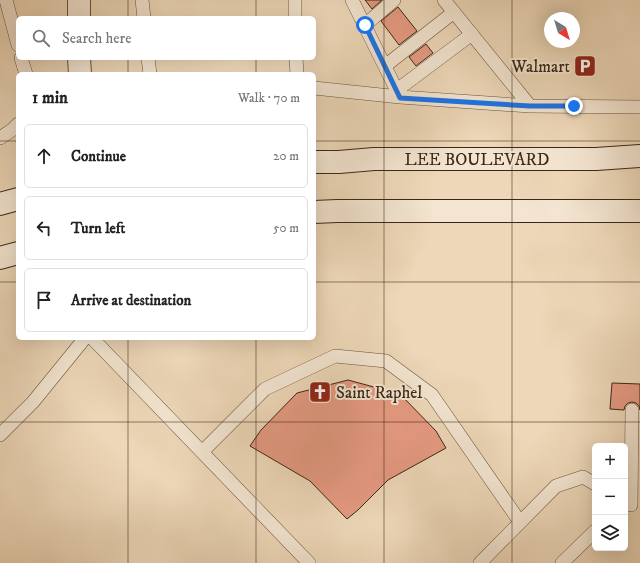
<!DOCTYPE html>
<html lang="en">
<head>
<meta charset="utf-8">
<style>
  :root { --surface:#fff; --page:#f2f2f2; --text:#222; --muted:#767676; --line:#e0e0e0 }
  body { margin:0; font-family:"IM FELL DW Pica",serif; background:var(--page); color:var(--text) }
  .controls { position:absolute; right:12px; bottom:12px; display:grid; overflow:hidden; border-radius:6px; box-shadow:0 4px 16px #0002 }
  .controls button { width:36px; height:36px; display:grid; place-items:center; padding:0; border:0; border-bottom:1px solid var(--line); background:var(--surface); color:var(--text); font:20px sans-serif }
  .compass { position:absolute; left:544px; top:12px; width:36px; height:36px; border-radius:50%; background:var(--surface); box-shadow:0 4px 16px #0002; rotate:142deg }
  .stop { position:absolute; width:12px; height:12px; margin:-9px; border:3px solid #1a73e8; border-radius:50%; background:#fff }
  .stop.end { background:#1a73e8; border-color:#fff; box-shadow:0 1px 4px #0008 }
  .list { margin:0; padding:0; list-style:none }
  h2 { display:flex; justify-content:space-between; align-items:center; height:52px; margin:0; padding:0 16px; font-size:17px }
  h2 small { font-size:13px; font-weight:400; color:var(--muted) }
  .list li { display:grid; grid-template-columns:26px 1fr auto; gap:12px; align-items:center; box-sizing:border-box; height:64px; margin:0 8px 8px; padding:0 8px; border:1px solid var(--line); border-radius:6px }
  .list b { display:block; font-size:15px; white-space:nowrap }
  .list em { font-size:13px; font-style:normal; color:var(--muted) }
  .icon { flex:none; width:22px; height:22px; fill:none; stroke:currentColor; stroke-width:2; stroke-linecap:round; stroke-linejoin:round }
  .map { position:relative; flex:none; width:640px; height:563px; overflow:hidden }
  .search { position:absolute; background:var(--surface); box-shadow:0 4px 16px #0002; left:16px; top:16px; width:300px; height:44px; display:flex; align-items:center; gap:10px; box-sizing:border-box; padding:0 14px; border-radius:6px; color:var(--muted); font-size:15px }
  .panel { position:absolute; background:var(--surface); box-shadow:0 4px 16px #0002; left:16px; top:72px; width:300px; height:268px; border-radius:6px }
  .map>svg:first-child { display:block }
  .building { fill:#e59a82; stroke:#3b2716 }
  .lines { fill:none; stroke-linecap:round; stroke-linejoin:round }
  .service-casing { stroke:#68533e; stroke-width:14 }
  .minor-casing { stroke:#68533e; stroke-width:24 }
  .secondary-casing { stroke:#3b2716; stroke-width:24 }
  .service { stroke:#f3e5d1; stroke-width:13 }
  .minor { stroke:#f3e5d1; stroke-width:22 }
  .secondary { stroke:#f3e5d1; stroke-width:22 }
  .route { stroke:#1a73e8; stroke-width:5 }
  .grid { fill:none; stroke:#3b2716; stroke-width:1; stroke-opacity:0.55 }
  .labels { text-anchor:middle; stroke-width:4; stroke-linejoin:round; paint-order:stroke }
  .poi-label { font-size:17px; fill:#3b2716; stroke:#f3e5d1; text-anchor:end }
  .street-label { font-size:17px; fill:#3b2716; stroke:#f3e5d1 }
</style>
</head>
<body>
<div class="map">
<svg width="640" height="563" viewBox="0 0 640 563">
  <rect width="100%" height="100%" fill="#edd7b8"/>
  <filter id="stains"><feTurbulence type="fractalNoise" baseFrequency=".005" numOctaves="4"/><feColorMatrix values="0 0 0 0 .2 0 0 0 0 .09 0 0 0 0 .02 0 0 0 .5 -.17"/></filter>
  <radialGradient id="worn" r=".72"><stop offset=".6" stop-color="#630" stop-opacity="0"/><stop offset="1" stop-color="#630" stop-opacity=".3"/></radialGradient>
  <path class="building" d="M365 0H382L372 9Z
    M398 7 417 31 399 45 381 21Z
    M426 44 433 53 416 66 409 57Z
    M348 380 400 394 436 431 446 448 388 480 358 510 347 519 310 481 250 446 261 430 297 393Z
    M612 383 640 384V410L639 406 636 403 632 402 628 403 625 406 624 410 610 409Z"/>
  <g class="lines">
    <g class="service-casing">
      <path id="service" d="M6 0 18 45
        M142 0 144 18
        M295 0V18
        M352 0 400 97
        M444 0 530 106 640 107
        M365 25 394 0
        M21 58 26 74
        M148 58 150 74
        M296 58 297 74
        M385 66 454 12
        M314 88 400 97 530 106
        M397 90 472 34
        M0 138 12 130 18 124
        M92 338 309 563
        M0 435 33 402 85 338
        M202 452 265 389 335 356 386 361 432 395 520 522
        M631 505 632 410
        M480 563 556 486 583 477 595 484
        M562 563 595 531"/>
    </g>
    <g class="minor-casing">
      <path id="minor" d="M79 0V18
        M79 58 80 74"/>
    </g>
    <g class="secondary-casing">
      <path id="secondary" d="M314 162H339L374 159H596L640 156
        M0 204 18 199
        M314 212 337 211H640
        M0 258 18 253"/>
    </g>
    <use href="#service" class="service"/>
    <use href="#minor" class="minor"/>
    <use href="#secondary" class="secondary"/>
  </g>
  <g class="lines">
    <path class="route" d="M365 25 400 98 530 106H574"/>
  </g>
  <path class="grid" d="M128 0V18M256 0V18M384 0V563M512 0V563M128 58V74M256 58V74M0 141H18M314 141H640M0 282H18M314 282H640M128 338V563M256 338V563M0 422H640"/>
  <defs>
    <g id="parking-square" transform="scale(1.15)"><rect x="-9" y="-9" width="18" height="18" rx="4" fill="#8f2418" stroke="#f3e5d1"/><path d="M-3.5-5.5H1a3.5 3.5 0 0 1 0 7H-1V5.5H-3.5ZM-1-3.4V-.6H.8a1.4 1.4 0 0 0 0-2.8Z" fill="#fff"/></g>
    <g id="church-square" transform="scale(1.15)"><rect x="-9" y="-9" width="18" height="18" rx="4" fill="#8f2418" stroke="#f3e5d1"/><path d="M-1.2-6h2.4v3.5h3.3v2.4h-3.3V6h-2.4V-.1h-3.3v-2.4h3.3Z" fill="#fff"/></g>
  </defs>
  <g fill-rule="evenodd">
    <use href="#parking-square" x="585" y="66"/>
    <use href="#church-square" x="320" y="392"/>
  </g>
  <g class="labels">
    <g class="poi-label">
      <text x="570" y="72">Walmart</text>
      <text x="336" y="398" text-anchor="start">Saint Raphel</text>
    </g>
    <g class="street-label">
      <text x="477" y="165">LEE BOULEVARD</text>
    </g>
  </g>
  <rect width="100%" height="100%" filter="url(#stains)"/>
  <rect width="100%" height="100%" fill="url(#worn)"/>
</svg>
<div class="controls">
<button>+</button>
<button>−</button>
<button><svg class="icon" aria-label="layers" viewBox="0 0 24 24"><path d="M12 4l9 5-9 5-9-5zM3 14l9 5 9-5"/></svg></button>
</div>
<svg class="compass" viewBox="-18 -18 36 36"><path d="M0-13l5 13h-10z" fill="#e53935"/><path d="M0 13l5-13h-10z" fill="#767676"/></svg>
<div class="stop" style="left:365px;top:25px"></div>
<div class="stop end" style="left:574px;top:106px"></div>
<div class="search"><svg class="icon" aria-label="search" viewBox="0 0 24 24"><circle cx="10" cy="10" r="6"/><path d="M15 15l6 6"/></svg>Search here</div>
<section class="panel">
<h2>1 min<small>Walk · 70 m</small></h2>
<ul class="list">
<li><svg class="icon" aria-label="ahead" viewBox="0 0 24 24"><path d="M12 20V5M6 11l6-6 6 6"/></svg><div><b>Continue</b></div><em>20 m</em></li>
<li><svg class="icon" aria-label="left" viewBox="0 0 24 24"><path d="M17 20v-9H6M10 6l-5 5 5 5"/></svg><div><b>Turn left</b></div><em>50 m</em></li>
<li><svg class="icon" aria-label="arrive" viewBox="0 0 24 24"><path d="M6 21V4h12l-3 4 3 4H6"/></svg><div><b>Arrive at destination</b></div></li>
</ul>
</section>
</div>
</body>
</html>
